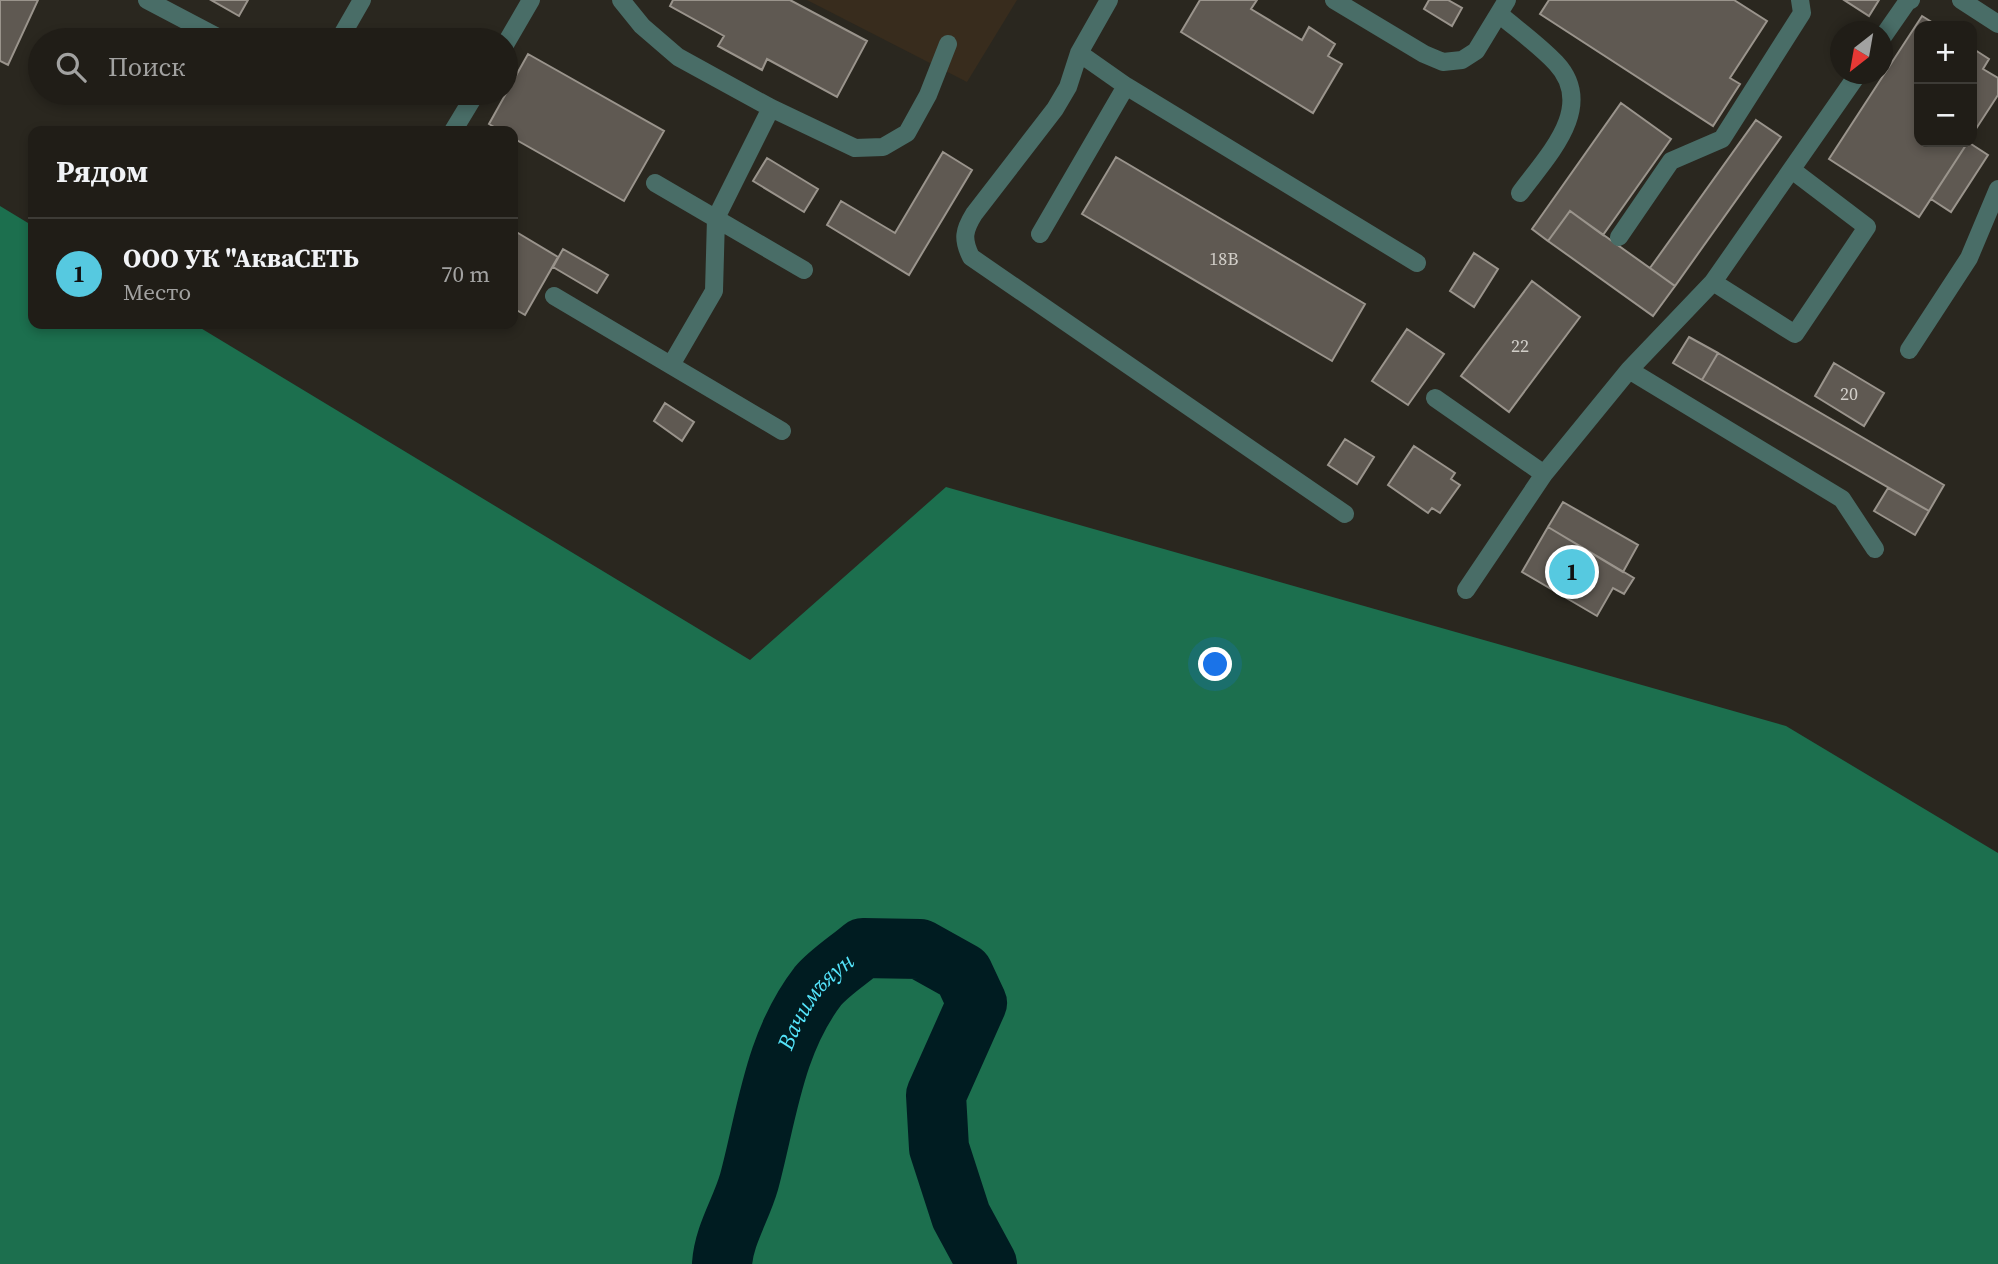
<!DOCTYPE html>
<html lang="ru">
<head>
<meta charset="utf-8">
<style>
  :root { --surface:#201d17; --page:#2d2a24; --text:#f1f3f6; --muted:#a2a2a1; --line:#3d3b36; --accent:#56c9e0 }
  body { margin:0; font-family:"Source Serif 4",serif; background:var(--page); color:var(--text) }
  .controls { position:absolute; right:21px; top:21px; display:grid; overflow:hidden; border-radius:14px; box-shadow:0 4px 10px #0003 }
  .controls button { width:63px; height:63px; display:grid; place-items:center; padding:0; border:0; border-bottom:2px solid var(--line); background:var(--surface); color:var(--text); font:35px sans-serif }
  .compass { position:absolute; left:1830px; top:21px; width:63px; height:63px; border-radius:50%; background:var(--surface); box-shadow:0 4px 10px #0003; rotate:211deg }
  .you { position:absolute; left:1216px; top:665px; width:24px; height:24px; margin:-18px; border:5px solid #fff; border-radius:50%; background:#1a73e8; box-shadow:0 0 0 10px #1a73e833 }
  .badge { display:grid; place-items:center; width:46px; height:46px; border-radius:50%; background:var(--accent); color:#111; font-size:23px; font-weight:700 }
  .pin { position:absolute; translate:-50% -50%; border:4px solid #fff; box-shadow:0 2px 7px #0006 }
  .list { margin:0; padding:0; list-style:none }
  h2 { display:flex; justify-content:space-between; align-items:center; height:91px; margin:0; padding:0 28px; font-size:30px }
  h2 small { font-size:23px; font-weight:400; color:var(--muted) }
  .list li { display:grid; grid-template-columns:46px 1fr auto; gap:21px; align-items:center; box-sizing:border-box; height:112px; padding:0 28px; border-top:2px solid var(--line) }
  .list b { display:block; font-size:26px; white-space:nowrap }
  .list p { margin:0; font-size:23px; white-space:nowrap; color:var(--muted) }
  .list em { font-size:23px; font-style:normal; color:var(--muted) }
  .icon { flex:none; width:38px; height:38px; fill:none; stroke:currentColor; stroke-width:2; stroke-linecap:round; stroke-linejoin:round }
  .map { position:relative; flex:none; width:1998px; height:1264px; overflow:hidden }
  .search { position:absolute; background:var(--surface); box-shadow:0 4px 10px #0003; left:28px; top:28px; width:490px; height:77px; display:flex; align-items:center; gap:18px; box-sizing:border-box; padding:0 24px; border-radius:38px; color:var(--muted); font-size:26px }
  .panel { position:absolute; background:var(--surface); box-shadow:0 4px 10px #0003; left:28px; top:126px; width:490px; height:203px; border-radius:14px }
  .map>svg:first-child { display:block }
  .industrial { fill:#382c1d }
  .forest { fill:#1c6f4e }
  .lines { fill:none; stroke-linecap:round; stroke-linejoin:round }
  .river { stroke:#001c21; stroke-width:60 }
  .building { fill:#5f5952; stroke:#9a948c; stroke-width:2 }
  .minor { stroke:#496d67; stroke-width:18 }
  .labels { text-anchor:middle; stroke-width:6; stroke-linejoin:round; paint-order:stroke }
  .number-label { font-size:18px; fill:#d1cec8 }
  .water-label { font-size:23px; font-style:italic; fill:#54e3fa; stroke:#201d16 }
</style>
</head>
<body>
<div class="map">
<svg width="1998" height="1264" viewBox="0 0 1998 1264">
  <rect width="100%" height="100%" fill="#2a271f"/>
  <path class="industrial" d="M807 0H1017L967 82Z"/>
  <path class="forest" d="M0 206 33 226V324H194L750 660 946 487 1786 726 1998 853V1264H0Z"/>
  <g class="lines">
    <path class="river" id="s1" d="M722 1264C724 1235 741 1210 749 1182 767 1115 774 1043 818 986 830 972 849 960 863 948L920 949 963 973 977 1003 936 1095 939 1148 961 1216 987 1264"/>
  </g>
  <path class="building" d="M0 0H38L8 65 0 61Z
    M211 0H248L239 16Z
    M673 0H790L867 41 837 97 767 59 762 70 718 46 724 36 670 6Z
    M1200 0H1257L1251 9 1302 40 1309 27 1335 44 1328 56 1342 64 1313 113 1181 32Z
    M1429 0H1448L1462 8 1452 26 1424 9Z
    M1549 0H1734L1767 21 1730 78 1740 84 1713 126 1540 14Z
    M1844 0H1879L1869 16Z
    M1922 16 1938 26H1919V142H1968L1919 217 1829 159Z
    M1972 48 1989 59 1983 69 1998 78V95L1972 135Z
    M528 54 664 131 624 201 513 138V131H501L489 124Z
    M1621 103 1671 139 1603 235 1570 211 1548 241 1532 229Z
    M1756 120 1781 137 1675 286 1650 268Z
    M1968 142 1988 155 1951 212 1931 199Z
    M943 152 972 170 909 275 827 225 841 201 895 233Z
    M1116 157 1365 304 1332 361 1082 214Z
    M767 158 818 189 804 212 753 181Z
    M1570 211 1675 286 1653 316 1548 241Z
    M513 230 558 257 525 315 513 308Z
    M563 249 608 275 597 293 553 267Z
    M1474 253 1498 269 1474 307 1450 291Z
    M1532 281 1580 317 1509 412 1461 376Z
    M1407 329 1444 354 1408 405 1372 381Z
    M1689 337 1718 353 1702 380 1673 363Z
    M1718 353 1944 485 1929 511 1702 380Z
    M1834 363 1884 393 1864 426 1815 396Z
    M665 403 694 422 682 441 654 421Z
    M1345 439 1374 457 1357 484 1328 465Z
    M1414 446 1455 473 1451 479 1460 485 1440 513 1432 508 1428 513 1388 485Z
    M1888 488 1929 511 1915 535 1874 511Z
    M1563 502 1638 545 1623 572 1548 527Z
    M1548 527 1634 578 1624 594 1613 588 1597 616 1522 572Z"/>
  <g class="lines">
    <path class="minor" d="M147 0 223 40
      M621 0 642 26 678 57 771 108 855 148 883 147 907 133 928 95 948 44
      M1109 0 1079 53 1068 87 1055 109 974 214C964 230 962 239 971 257L1345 514
      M1334 0 1424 54 1443 62 1462 60 1476 51 1507 0
      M1961 0 1998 24
      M1499 14C1518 30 1539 45 1556 63 1597 107 1547 156 1520 193
      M1882 38 1907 2 1911 0
      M339 40 362 0
      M506 43 531 0
      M1079 53 1126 86
      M453 131 476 93
      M655 183 804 270
      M1040 234 1126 86 1417 263
      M1619 237 1671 161 1722 139 1802 13 1800 0
      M1713 282 1795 334 1867 227 1792 170
      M554 296 782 431
      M1909 350 1969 258 1998 189
      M671 365 714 291 716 218 771 108
      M1629 370 1842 499 1875 549
      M1435 398 1544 474
      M1466 590 1544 474 1629 370 1713 282 1858 74"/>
  </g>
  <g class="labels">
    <g class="number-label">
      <text x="1224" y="265">18В</text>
      <text x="1520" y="352">22</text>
      <text x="1849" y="400">20</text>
    </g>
    <g class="water-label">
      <text dy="8" stroke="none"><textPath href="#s1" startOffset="282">Вачимъяун</textPath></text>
    </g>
  </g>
</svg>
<div class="controls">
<button>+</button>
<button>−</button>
</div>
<svg class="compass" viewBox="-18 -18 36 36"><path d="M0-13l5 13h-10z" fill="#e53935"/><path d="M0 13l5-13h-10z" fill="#a2a2a1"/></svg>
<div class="you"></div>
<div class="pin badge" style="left:1572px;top:572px">1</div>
<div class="search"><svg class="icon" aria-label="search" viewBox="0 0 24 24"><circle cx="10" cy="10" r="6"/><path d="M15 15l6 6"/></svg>Поиск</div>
<section class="panel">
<h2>Рядом<small></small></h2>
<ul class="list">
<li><span class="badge">1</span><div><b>ООО УК &quot;АкваСЕТЬ</b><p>Место</p></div><em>70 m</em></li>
</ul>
</section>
</div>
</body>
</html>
